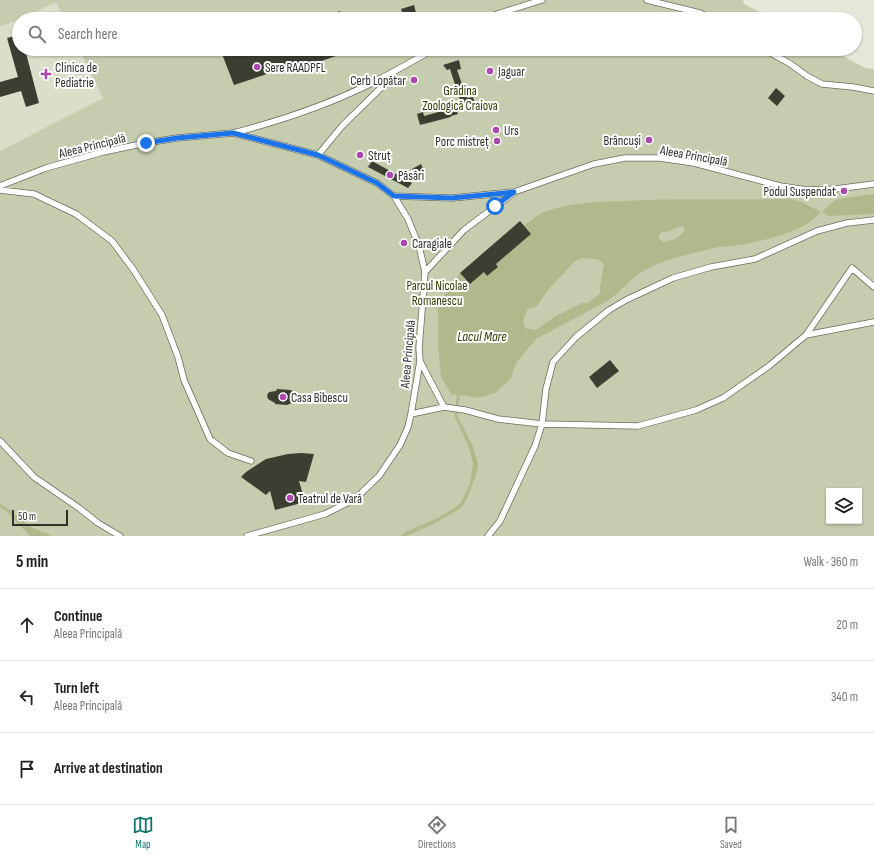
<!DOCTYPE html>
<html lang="en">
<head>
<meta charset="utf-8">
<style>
  :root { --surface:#fff; --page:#f6f6f6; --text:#222; --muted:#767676; --line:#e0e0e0; --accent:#0f766e }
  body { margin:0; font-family:"Sofia Sans Condensed",sans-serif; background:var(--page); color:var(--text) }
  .controls { position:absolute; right:12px; bottom:12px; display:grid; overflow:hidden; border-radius:0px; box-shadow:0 1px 3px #0004 }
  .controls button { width:36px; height:36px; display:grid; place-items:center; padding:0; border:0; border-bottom:1px solid var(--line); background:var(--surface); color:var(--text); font:20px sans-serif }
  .scale { position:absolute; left:12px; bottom:10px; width:56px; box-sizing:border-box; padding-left:4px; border:2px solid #2e2f29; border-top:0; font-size:11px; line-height:14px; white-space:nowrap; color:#2e2f29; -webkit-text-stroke:3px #fff; paint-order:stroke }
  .stop { position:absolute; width:12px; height:12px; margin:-9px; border:3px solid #1a73e8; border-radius:50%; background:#fff }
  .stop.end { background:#1a73e8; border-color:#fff; box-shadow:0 1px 4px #0008 }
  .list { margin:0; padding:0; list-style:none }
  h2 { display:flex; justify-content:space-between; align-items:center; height:52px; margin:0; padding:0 16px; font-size:17px }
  h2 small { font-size:13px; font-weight:400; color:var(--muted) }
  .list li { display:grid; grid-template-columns:26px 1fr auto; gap:12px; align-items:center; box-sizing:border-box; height:72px; padding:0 16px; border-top:1px solid var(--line) }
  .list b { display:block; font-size:15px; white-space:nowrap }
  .list p { margin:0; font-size:13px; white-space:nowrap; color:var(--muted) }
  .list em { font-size:13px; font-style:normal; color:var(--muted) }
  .icon { flex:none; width:22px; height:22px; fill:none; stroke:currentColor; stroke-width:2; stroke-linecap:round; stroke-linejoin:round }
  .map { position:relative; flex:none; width:874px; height:536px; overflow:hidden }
  .search { position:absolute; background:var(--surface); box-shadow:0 1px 3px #0004; left:12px; right:12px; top:12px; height:44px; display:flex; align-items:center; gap:10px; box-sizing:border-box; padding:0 14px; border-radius:22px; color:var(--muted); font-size:15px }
  .sheet { height:268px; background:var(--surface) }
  nav { display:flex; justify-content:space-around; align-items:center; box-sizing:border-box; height:56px; border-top:1px solid var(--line); background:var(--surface); font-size:11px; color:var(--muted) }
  nav a { display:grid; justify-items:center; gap:2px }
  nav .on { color:var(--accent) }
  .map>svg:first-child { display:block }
  .built { fill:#dbdfc9 }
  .green { fill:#c6ccae; fill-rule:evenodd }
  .water { fill:#b0b98c; fill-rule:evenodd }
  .building { fill:#3c3e32 }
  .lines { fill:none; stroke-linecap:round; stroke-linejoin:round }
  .pedestrian-casing { stroke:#6b6e60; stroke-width:7 }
  .pedestrian { stroke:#fff; stroke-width:5.5 }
  .route { stroke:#1a73e8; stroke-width:5 }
  .poi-dot { fill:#ab48ae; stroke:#fff; stroke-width:1.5 }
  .labels { text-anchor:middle; stroke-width:4; stroke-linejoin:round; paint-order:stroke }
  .poi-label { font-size:13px; fill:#2e2f29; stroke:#fff; text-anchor:start }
  .park-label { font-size:13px; fill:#343a04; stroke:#fff }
  .street-label { font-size:13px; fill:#2e2f29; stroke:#fff }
  .water-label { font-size:14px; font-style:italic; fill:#353b05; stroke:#fff }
</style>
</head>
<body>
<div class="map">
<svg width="874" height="536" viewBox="0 0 874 536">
  <rect width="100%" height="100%" fill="#e5e8d9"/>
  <path class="built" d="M56 2 64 19H21L25 17Z
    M19 20V49H79L103 98 0 151V27Z"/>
  <path class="green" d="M0 0H743L744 4 773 19H64L56 2 25 17 0 27Z
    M79 49H830L865 68 874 69V536H0V151L103 98ZM829 491H859V521H829Z"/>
  <path class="water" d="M874 194V214L828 216 825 213 821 212C817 215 814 219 810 222 794 233 760 242 740 245 733 246 726 246 719 247 698 252 668 258 649 268 633 275 623 290 609 300L536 339 516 363 511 378 495 393 479 398 460 395 457 415 473 447 478 463 477 472 467 498 464 504 458 510 435 523 407 536H400L405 532 438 518 454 508 461 503 470 484 473 463 468 445 454 415 457 395 451 394 441 377 438 346V306L451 285 460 273 470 284 484 272 487 276 498 267 496 264 531 234 524 226C530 221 537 215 544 212 570 202 598 202 625 201 680 198 734 200 789 199L802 202 821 212C826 209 830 203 836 200 844 197 864 196 874 194ZM683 226 685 229C681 238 673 240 664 242L659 239V234L662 232C671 233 674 227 683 226ZM582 258 598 259 604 264 600 287V294L587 303H582L556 316 536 330 525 328C522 321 524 316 528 309L537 306 548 290 574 262Z
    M0 504C12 510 20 520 31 527 38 532 44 531 52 536H30L5 510 0 508Z"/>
  <path class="building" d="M414 5 416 13 404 18 401 9Z
    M340 11 342 19H320V18Z
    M19 35V49H25L39 103 26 107 21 91 0 97V82L18 77 7 38Z
    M237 49H353V50L296 70 294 65 234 85 222 54Z
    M459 60 461 69 457 70 467 98 473 97 476 107 457 112 458 114 451 116V117L420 125 417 114 423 112 424 116 449 109 448 106 461 103 450 69 447 70 443 65Z
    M776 88 785 96 777 106 768 98Z
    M372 161 412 183 408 188 368 167Z
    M421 164 425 174 416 178 412 169Z
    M520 221 531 234 496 264 498 267 487 276 484 272 470 284 460 273Z
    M610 360 619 371 597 388 589 377Z
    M277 389 291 390 297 396 298 399 296 401 287 405 275 404V403L268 399 267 395 269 392 276 391Z
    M301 453 314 454 306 482 299 481 305 502 275 510 270 491 266 495 241 477 246 472 266 459 288 454Z"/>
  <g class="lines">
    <g class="pedestrian-casing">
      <path id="pedestrian" d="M647 0 700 13 712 19
        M487 19 494 15 542 0
        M763 49 789 63 807 76 822 84 853 87 874 91
        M233 133C280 121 327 105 370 84 392 73 413 61 434 49
        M318 155 343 125 387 82 393 73
        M0 186 46 168 103 152 146 143 177 138 233 133 318 155 377 183 394 196 452 198 514 192 594 164 625 158H660L694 163 780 186 807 190 835 189 874 184
        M0 190 34 194 76 214 112 241 133 269 162 315 178 357 184 380 210 439 228 453 251 461
        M394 196 408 219 419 246 425 272
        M806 335 874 322
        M420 361 444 407
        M411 414 444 407 465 410 498 419 542 424 638 426 696 410 723 398 769 366 806 335 852 268 874 287
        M0 441 34 477 79 508 98 523 120 536
        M247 536 325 514 355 499 379 476 400 445 408 427 411 414 420 361 419 348 425 272 464 230 512 194
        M488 536 500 521 535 446 542 424 546 389 553 362 576 337 609 310 626 300 673 278 711 267 755 259 817 231 847 223 874 220"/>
    </g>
    <use href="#pedestrian" class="pedestrian"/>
  </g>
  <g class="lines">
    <path class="route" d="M146 143 177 138 233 133 318 155 377 183 394 196 452 198 514 192 495 206"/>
  </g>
  <g class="poi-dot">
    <circle cx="257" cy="67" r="4"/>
    <circle cx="490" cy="71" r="4"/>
    <path d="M44 68h4v4h4v4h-4v4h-4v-4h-4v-4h4z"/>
    <circle cx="414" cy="80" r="4"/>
    <circle cx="496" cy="130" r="4"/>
    <circle cx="649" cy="140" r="4"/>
    <circle cx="497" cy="141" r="4"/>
    <circle cx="360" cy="155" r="4"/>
    <circle cx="390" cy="175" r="4"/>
    <circle cx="844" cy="191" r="4"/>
    <circle cx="404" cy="243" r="4"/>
    <circle cx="283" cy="397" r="4"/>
    <circle cx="290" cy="498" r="4"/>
  </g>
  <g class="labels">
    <g class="poi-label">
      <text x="55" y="72">Clinica de<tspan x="55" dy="15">Pediatrie</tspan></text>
      <text x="265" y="72">Sere RAADPFL</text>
      <text x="498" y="76">Jaguar</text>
      <text x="406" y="85" text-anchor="end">Cerb Lopătar</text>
      <text x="504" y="135">Urs</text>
      <text x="641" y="145" text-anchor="end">Brâncuși</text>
      <text x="489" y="146" text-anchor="end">Porc mistreț</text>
      <text x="368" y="160">Struț</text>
      <text x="398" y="180">Păsări</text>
      <text x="836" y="196" text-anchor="end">Podul Suspendat</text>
      <text x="412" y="248">Caragiale</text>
      <text x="291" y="402">Casa Bibescu</text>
      <text x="298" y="503">Teatrul de Vară</text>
    </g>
    <g class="park-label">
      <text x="460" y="95">Grădina<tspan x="460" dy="15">Zoologică Craiova</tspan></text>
      <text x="437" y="290">Parcul Nicolae<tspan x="437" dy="15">Romanescu</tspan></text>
    </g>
    <g class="street-label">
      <text transform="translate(92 145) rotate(-14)" y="5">Aleea Principală</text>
      <text transform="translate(694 155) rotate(10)" y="5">Aleea Principală</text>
      <text transform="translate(407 354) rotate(-85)" y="5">Aleea Principală</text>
    </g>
    <g class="water-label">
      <text x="482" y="341">Lacul Mare</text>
    </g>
  </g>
</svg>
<div class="controls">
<button><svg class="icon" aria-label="layers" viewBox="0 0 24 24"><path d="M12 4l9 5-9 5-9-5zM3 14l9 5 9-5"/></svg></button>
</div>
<div class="scale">50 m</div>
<div class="stop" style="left:495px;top:206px"></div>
<div class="stop end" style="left:146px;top:143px"></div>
<div class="search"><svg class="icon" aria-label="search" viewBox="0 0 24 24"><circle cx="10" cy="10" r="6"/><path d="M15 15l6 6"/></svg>Search here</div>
</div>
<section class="sheet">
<h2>5 min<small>Walk · 360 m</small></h2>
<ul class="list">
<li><svg class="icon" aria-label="ahead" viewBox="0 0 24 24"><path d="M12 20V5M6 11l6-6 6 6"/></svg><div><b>Continue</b><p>Aleea Principală</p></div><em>20 m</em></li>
<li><svg class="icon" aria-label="left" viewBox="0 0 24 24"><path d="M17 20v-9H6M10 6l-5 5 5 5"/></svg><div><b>Turn left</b><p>Aleea Principală</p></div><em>340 m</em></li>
<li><svg class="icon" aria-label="arrive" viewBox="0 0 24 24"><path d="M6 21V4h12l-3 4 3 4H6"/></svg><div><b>Arrive at destination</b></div></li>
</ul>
</section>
<nav>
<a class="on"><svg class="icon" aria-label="map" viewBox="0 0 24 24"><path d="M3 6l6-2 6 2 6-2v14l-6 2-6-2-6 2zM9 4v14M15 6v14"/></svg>Map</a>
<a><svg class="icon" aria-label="directions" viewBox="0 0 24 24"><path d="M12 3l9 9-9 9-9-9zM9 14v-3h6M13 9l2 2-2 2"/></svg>Directions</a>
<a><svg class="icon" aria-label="saved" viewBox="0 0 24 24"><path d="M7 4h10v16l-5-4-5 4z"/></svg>Saved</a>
</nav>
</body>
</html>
